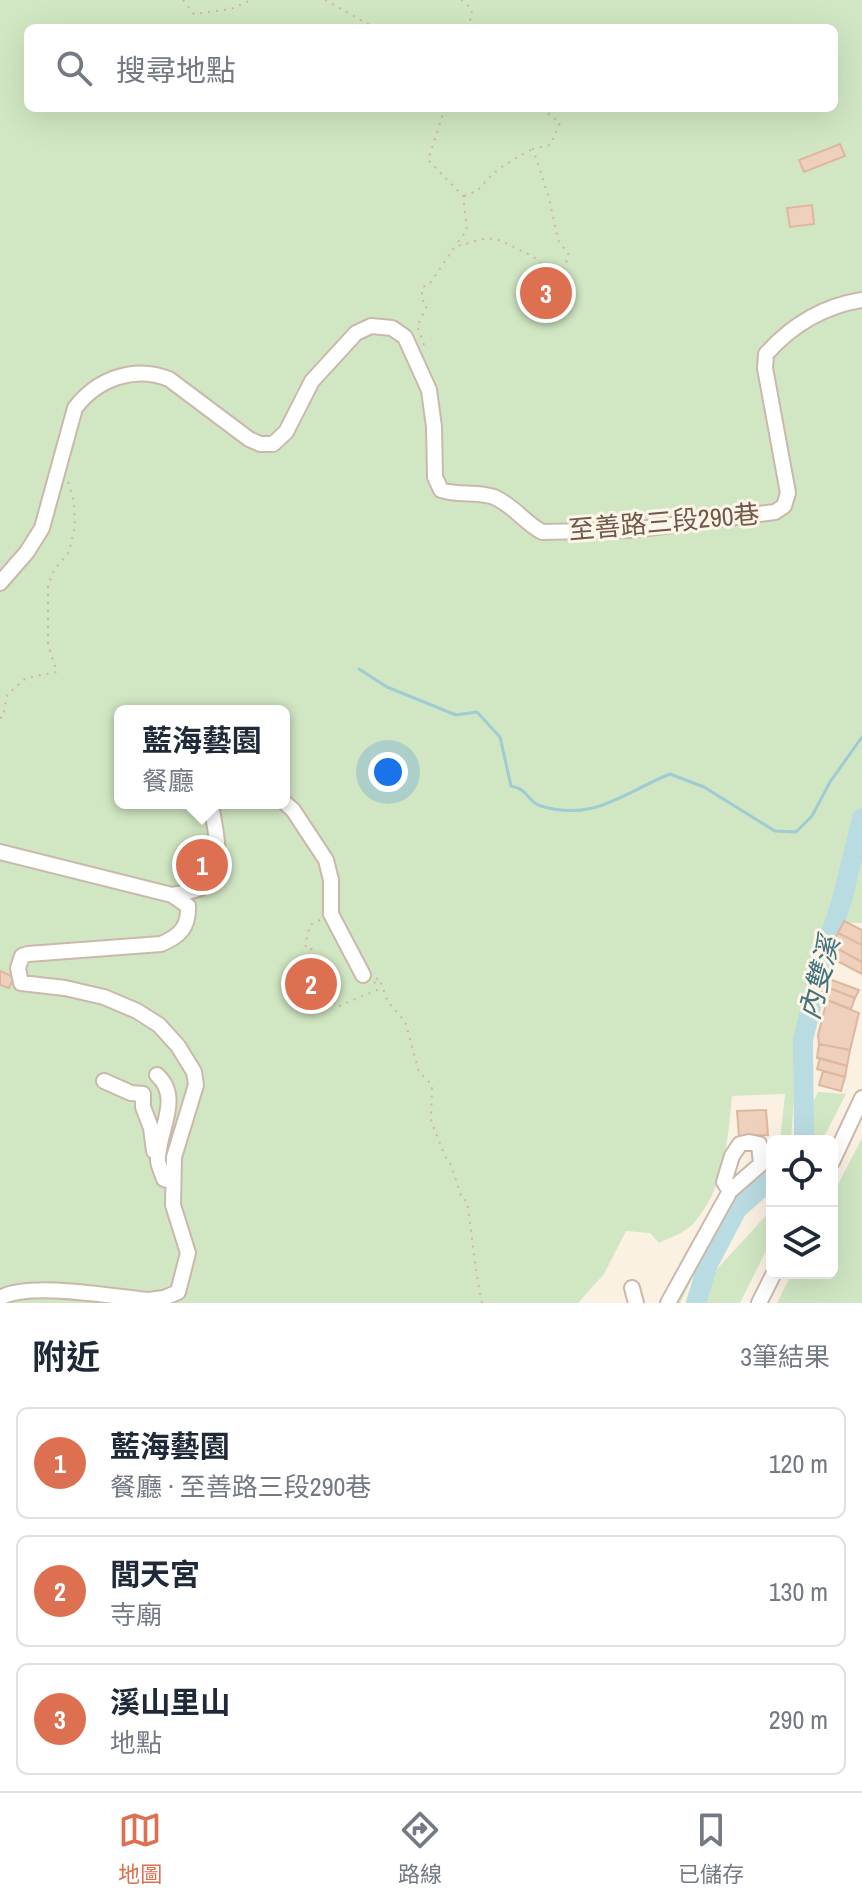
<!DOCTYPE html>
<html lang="zh-TW">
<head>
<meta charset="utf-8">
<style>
  :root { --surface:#fff; --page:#f2f2f3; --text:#1f2937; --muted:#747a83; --line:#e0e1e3; --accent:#dc7050 }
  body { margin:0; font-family:"Archivo Narrow","Noto Sans TC",sans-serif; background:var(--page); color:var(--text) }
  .controls { position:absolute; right:24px; bottom:24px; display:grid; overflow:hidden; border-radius:12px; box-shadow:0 8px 32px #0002 }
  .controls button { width:72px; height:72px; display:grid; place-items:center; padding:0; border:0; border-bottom:2px solid var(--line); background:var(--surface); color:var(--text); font:40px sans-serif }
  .you { position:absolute; left:388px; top:772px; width:28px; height:28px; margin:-20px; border:6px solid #fff; border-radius:50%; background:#1a73e8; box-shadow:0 0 0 12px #1a73e833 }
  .badge { display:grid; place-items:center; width:52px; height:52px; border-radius:50%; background:var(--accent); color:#fff; font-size:26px; font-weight:700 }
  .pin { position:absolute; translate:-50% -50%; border:4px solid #fff; box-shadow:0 2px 8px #0006 }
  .popup { position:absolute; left:114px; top:705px; width:176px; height:104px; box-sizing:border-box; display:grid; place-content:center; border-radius:12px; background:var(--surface); filter:drop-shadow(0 2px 6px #0005); font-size:26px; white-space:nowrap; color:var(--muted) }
  .popup b { font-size:30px; color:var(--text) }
  .popup::after { content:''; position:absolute; left:50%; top:100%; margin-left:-16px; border:16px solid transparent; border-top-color:var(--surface) }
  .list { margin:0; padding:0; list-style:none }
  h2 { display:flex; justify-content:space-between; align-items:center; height:104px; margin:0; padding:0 32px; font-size:34px }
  h2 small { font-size:26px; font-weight:400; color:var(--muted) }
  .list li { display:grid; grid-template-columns:52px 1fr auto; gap:24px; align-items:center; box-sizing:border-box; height:112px; margin:0 16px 16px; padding:0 16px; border:2px solid var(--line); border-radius:12px }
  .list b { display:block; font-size:30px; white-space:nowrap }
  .list p { margin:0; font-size:26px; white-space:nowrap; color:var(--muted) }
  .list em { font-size:26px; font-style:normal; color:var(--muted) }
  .icon { flex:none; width:44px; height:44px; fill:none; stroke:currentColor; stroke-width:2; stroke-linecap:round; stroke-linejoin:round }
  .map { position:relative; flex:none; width:862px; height:1303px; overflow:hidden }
  .search { position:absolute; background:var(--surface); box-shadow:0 8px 32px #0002; left:24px; right:24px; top:24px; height:88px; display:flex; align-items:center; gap:20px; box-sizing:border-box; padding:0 28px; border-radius:12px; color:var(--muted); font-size:30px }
  .sheet { height:488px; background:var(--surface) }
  nav { display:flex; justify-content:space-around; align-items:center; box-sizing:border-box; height:112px; border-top:2px solid var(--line); background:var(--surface); font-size:22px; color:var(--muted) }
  nav a { display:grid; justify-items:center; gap:4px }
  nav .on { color:var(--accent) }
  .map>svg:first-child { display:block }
  .green { fill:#d1e7c3; fill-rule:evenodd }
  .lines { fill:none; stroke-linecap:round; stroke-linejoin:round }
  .stream { stroke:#a0cbd3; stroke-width:3 }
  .river { stroke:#b9dce2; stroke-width:20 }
  .building { fill:#eed0bd; stroke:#dfb79e; stroke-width:2 }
  .minor-casing { stroke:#cab9ab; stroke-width:18 }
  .path { stroke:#d2b4a0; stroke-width:2; stroke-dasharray:2 6; stroke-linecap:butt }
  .minor { stroke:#fff; stroke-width:14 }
  .labels { text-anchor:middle; stroke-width:6; stroke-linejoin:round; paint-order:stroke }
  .street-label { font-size:26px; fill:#70584b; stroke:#fef5e9 }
  .water-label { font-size:28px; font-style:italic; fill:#43737c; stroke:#fef5e9 }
</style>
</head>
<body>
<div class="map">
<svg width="862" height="1303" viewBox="0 0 862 1303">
  <rect width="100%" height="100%" fill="#faf1e3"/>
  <path class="green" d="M0 0H862V923H830L823 935 798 1036 791 1141H780L785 1094 732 1096C728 1140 724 1191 692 1225 684 1233 669 1238 659 1243L650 1233 626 1231 604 1274 578 1303H0ZM28 28H834V108H28ZM120 711H284V803H120Z
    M818 1092 846 1094 822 1141H810L813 1102Z
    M862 1138V1303H777L792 1273H832V1196Z
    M772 1159V1190C758 1204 742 1214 729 1228 707 1249 693 1276 680 1303H673L744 1188Z
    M772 1209V1239L740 1303H699L716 1270Z"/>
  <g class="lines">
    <path class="stream" d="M359 669 387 687 456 715 477 712 500 737 511 786C530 790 527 802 541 806 594 822 623 793 670 774L704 787 775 831 796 832 812 816 830 782 862 737"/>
    <path class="river" d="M804 1141 803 1040 823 957 842 900 862 818
      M696 1303 708 1264 737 1209 772 1178"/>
  </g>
  <path class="building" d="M840 144 845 156 804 172 799 160Z
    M812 205 814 224 790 227 787 208Z
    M844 921 862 930V945L838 933Z
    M838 933 862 945V962L831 945Z
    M831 945 862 962V974L826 955Z
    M313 963 334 1003 322 1009 315 994 305 999 292 973Z
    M0 971 14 977 9 988 0 985Z
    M824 977 859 990 855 998 821 985Z
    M821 985 855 998 851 1009 817 996Z
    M827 1000 859 1013 850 1050 819 1044 818 1035Z
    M819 1044 850 1050 847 1066 817 1058Z
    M820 1058 847 1066 845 1077 817 1069Z
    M823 1071 845 1077 841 1091 819 1085Z
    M766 1110 768 1135 739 1136 737 1111Z"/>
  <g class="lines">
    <g class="minor-casing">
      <path id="minor" d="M0 583 27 552 42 528 75 408C97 379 134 365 169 379L249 439 260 444H273L286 432 312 381 356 333 371 326 392 328 405 337 429 390 434 427 435 477 441 490C458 496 477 491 494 497 513 505 524 522 542 532L632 530 775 512 784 506 788 493 765 368 766 354C792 325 824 306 862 300
        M284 802 293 810 326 860 331 880V914L363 975
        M0 852 172 895 188 906C189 927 180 936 161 944L28 954 22 956 18 968 21 983 65 988 104 997 137 1011 159 1025 178 1046 194 1072 196 1085 174 1157 173 1205 188 1253 178 1292 164 1298 149 1300C114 1297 29 1281 0 1298
        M172 895C182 893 194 892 203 887 228 871 214 827 211 803
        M157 1075C183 1098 157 1132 158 1161 159 1167 162 1173 164 1179L172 1182
        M104 1081 131 1093 143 1094V1107L151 1128 154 1151
        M832 1162 862 1098
        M632 1288 636 1303
        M668 1303 730 1191 761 1164 759 1144 749 1142 740 1144 732 1156 724 1182 730 1191
        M759 1303 774 1273"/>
    </g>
    <path class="path" d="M183 0 194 14 231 9 251 0
      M325 0 375 28
      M461 0 472 9 469 28
      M445 108 428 160 463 196 467 230 456 245
      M542 108 560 123 550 145 533 149 549 198 558 240 569 255 563 270 548 275
      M464 196C486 188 479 186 494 173 502 166 522 154 533 149
      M424 345 417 326 427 306 422 299V288L431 282 455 246C468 245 480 237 493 239 501 240 510 245 517 249 541 259 548 265 545 292
      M0 718 3 717 7 695 26 678 57 672 48 645V586L54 570 69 552 75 526 74 502 68 482
      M320 920 310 925 305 945 308 950 312 949 336 992
      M376 979 379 978 388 1002 405 1021 419 1072 432 1085 431 1121 445 1156 451 1165 462 1199 467 1201C472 1236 475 1270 482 1303
      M339 1006 377 990 374 980"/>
    <use href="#minor" class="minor"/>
  </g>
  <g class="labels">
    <g class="street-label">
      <text transform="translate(664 522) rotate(-5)" y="9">至善路三段290巷</text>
    </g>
    <g class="water-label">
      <text transform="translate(819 978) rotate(-75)" y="10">內雙溪</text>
    </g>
  </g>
</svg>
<div class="controls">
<button><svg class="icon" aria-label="locate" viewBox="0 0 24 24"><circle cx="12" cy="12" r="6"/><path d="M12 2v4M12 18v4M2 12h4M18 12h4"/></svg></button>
<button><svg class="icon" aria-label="layers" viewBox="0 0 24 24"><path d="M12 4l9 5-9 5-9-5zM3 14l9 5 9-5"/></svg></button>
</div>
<div class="you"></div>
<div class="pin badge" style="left:202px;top:865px">1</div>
<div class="popup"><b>藍海藝園</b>餐廳</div>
<div class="pin badge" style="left:311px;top:984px">2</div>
<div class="pin badge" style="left:546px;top:293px">3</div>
<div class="search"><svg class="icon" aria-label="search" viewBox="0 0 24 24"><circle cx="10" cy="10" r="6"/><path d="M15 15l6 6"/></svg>搜尋地點</div>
</div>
<section class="sheet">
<h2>附近<small>3筆結果</small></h2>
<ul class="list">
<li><span class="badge">1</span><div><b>藍海藝園</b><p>餐廳 · 至善路三段290巷</p></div><em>120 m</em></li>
<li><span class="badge">2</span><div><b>閭天宮</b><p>寺廟</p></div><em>130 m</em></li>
<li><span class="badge">3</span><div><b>溪山里山</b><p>地點</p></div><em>290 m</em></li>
</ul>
</section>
<nav>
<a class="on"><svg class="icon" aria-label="map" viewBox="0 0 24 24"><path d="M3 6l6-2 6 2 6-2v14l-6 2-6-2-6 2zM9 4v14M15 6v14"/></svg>地圖</a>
<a><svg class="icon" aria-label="directions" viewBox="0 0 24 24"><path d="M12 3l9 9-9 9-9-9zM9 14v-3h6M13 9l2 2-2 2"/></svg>路線</a>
<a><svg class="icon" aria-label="saved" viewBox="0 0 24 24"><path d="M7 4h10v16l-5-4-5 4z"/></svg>已儲存</a>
</nav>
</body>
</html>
